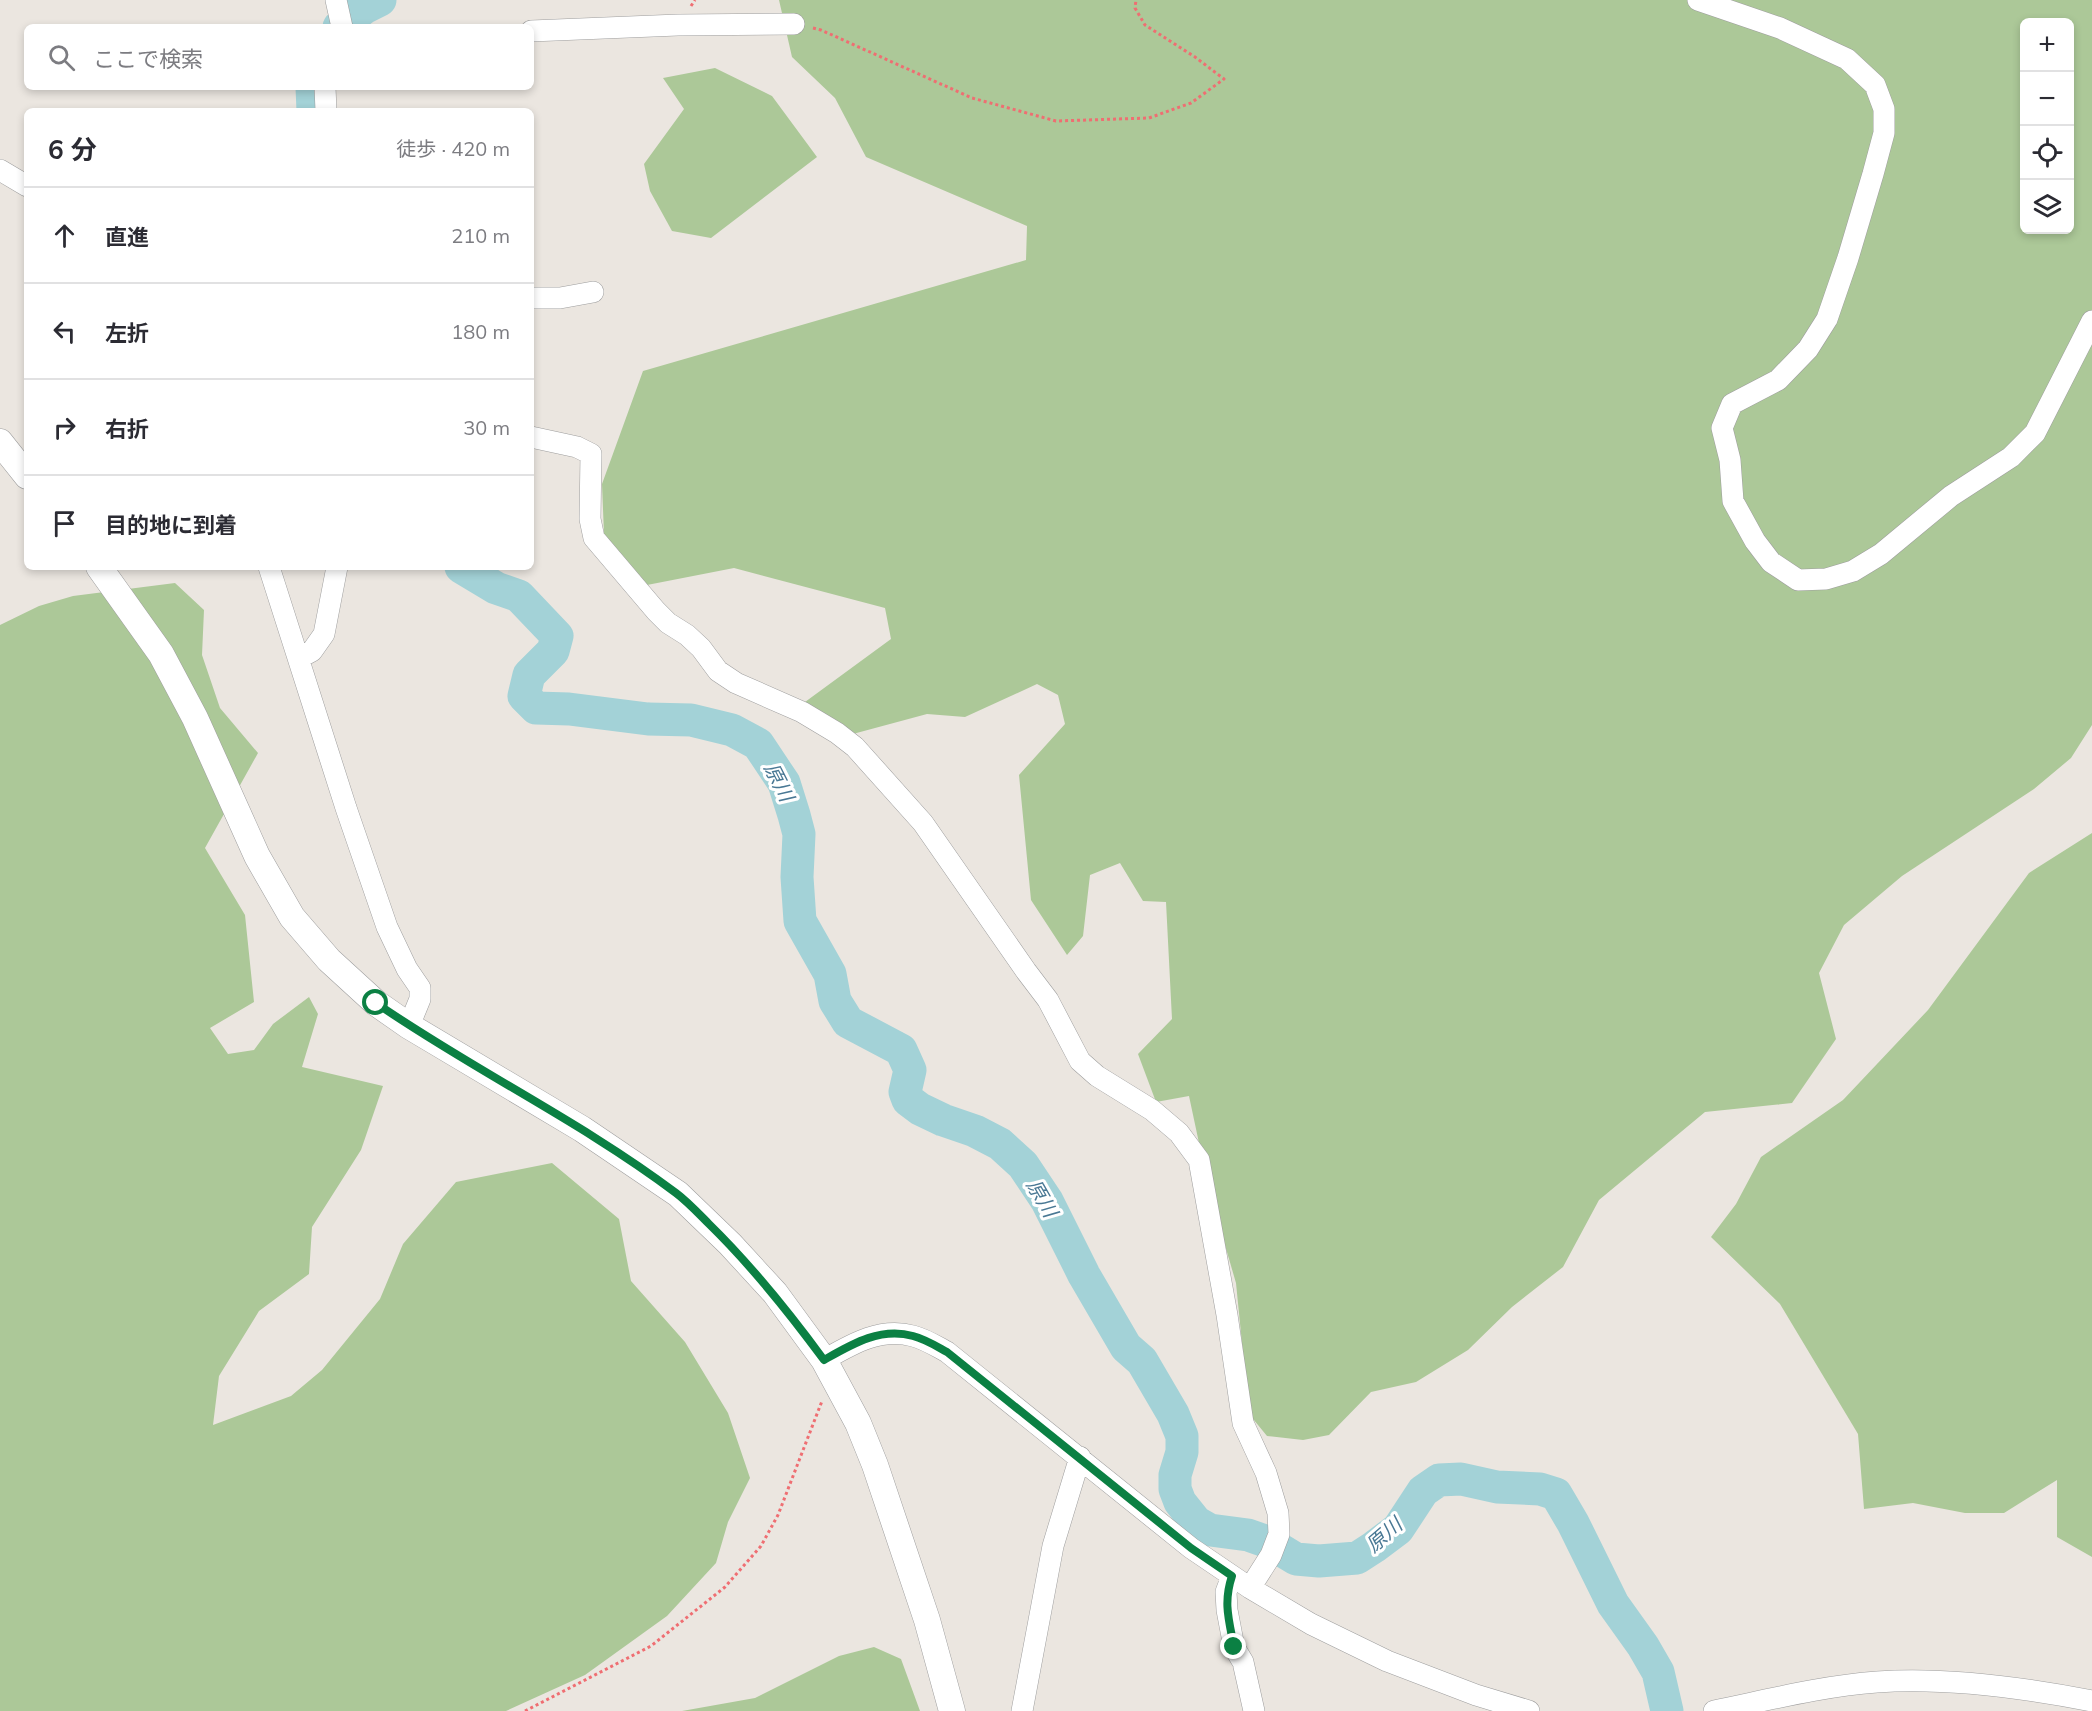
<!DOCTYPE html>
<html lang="ja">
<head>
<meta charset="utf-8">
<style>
  :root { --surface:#fff; --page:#f2f2f3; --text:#2b2b33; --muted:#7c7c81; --line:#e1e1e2 }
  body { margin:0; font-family:Mulish,"Noto Sans JP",sans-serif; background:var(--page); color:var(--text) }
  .controls { position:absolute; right:18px; top:18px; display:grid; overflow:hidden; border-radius:9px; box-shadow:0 3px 9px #0003 }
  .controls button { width:54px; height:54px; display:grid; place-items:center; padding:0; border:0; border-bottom:2px solid var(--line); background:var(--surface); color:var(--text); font:30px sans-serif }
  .stop { position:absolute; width:18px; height:18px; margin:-14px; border:4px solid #0b8043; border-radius:50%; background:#fff }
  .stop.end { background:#0b8043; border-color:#fff; box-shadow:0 2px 6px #0008 }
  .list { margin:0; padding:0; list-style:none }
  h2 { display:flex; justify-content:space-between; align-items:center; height:78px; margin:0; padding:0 24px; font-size:26px }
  h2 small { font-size:20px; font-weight:400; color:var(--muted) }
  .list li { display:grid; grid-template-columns:39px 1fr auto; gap:18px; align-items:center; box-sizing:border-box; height:96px; padding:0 24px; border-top:2px solid var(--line) }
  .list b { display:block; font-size:22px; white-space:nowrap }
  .list em { font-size:20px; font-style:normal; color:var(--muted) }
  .icon { flex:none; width:33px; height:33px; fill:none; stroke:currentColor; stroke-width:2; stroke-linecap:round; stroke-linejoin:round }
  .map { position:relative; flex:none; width:2092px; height:1711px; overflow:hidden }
  .search { position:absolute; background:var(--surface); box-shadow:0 3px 9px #0003; left:24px; top:24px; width:510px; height:66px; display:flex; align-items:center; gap:15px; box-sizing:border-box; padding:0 21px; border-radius:9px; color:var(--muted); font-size:22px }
  .panel { position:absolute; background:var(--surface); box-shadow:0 3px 9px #0003; left:24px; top:108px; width:510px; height:462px; border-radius:9px }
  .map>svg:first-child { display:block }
  .forest { fill:#acc898; fill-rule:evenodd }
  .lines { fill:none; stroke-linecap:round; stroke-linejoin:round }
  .river { stroke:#a3d2d7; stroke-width:33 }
  .minor-casing { stroke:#9e9e9e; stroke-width:22 }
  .tertiary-casing { stroke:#9e9e9e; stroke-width:27 }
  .path { stroke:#ef6e72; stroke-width:3; stroke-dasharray:3 3; stroke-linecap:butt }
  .minor { stroke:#fff; stroke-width:21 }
  .tertiary { stroke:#fff; stroke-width:26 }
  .route { stroke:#0b8043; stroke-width:8 }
  .labels { text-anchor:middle; stroke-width:6; stroke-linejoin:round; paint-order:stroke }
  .water-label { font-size:20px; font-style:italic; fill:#497894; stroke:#fff }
</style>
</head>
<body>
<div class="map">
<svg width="2092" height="1711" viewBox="0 0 2092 1711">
  <rect width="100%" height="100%" fill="#ebe6e0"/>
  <path class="forest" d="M779 0H2092V725L2071 758 2034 789 1902 876 1844 925 1819 973 1836 1039 1792 1103 1705 1112 1599 1200 1563 1267 1512 1307 1468 1350 1416 1382 1371 1392 1329 1435 1303 1440 1267 1436 1249 1414 1236 1283 1209 1190 1189 1096 1156 1102 1138 1054 1172 1019 1166 902 1143 901 1120 863 1090 875 1083 936 1067 955 1031 900 1019 775 1065 724 1058 695 1037 684 965 717 927 714 838 738 805 702 891 639 885 608 734 568 647 585 604 534 602 484 643 371 1026 260 1027 226 866 157 835 98 792 57ZM2024 22H2070V230H2024Z
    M715 68 772 96 817 157 711 238 672 231 650 191 644 164 684 109 663 78Z
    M175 583 204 610 202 655 220 708 258 753 205 848 245 915 254 1002 210 1028 228 1054 254 1050 273 1024 309 997 318 1014 302 1067 383 1086 361 1150 312 1227 309 1274 259 1311 219 1376 213 1425 291 1396 322 1370 380 1299 403 1244 456 1182 552 1163 619 1219 631 1281 685 1342 728 1413 750 1478 728 1522 716 1563 667 1616 585 1675 506 1711H0V625L39 606 73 596Z
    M2092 833V1557L2057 1537V1480L2004 1513H1965L1913 1503 1864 1509 1858 1434 1780 1304 1711 1237 1736 1204 1761 1157 1843 1100 1928 1010 2029 873Z
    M874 1647 901 1659 920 1711H682L755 1698 839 1656Z"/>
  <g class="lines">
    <path class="river" d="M339 27 364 8 380 0
      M312 87 313 111
      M461 567 496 588 519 596 557 636 553 651 529 675 524 696 536 708 569 709 648 719 691 720 732 730 758 744 784 783 794 815 799 834 797 877 800 921 830 974 835 1001 848 1022 901 1050 910 1070 905 1092 908 1100 920 1109 943 1120 975 1131 1000 1144 1023 1165 1047 1201 1084 1275 1126 1347 1142 1361 1173 1414 1182 1436V1452L1175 1475V1489L1180 1502 1196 1522 1210 1530 1248 1535 1268 1542 1296 1559 1319 1561 1357 1558 1374 1547 1398 1529 1423 1491 1439 1480 1461 1479 1497 1487 1540 1489 1556 1494 1573 1523 1613 1604 1643 1646 1658 1672 1667 1711"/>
    <g class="minor-casing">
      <path id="minor" d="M336 0 342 27
        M1698 0 1780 28 1847 59 1875 85 1884 109V133L1873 174 1848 258 1827 319 1808 349 1778 380 1732 404 1722 428 1730 460 1733 501 1755 541 1771 562 1798 580 1826 579 1853 571 1881 554 1951 496 2011 457 2035 433 2092 321
        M531 31 678 25 794 24
        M325 87 326 111
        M0 170 27 186
        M531 298H560L593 292
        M531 437 577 447 591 454 590 519 594 538 656 611 668 623 687 635 701 648 718 671 736 683 802 712 837 733 855 747 923 823 1026 971 1048 1000 1080 1061 1097 1076 1152 1110 1179 1133 1199 1160 1227 1315 1243 1423 1266 1473 1278 1513 1279 1534 1271 1555 1250 1588
        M269 567 346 808 387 927 407 969 420 988V999L409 1026
        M299 658 312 651 324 634 337 567
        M824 1360C852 1344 880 1327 913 1336 925 1339 936 1346 947 1352L1191 1548 1250 1588 1311 1624 1387 1661 1476 1695 1529 1711
        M1232 1576 1226 1592 1227 1610 1234 1647 1243 1662 1254 1711
        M1022 1711 1053 1546 1080 1457
        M1714 1711C1768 1700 1822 1686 1877 1682 1945 1677 2025 1688 2092 1701"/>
    </g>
    <g class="tertiary-casing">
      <path id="tertiary" d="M0 442 27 476
        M99 567 161 654 195 718 257 856 292 917 329 960 376 1003 409 1026 582 1129 678 1194 730 1244 775 1293 824 1360 858 1423 875 1465 927 1620 952 1711"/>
    </g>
    <path class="path" d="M691 6 695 0
      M813 28 821 30 972 98 1056 121 1149 118 1191 103 1224 79 1195 57 1145 25 1135 8 1136 0
      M525 1711 651 1646 725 1587 761 1546 778 1515 822 1401"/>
    <use href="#minor" class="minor"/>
    <use href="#tertiary" class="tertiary"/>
  </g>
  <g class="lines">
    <path class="route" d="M376 1003C473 1070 582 1122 676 1193 688 1202 699 1214 709 1224 753 1267 788 1311 824 1360 852 1344 880 1327 913 1336 925 1339 936 1346 947 1352L1191 1548 1232 1576C1223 1603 1229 1620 1234 1647"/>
  </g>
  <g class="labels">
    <g class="water-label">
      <text transform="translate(779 782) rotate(63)" y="7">原川</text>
      <text transform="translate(1042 1198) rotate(60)" y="7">原川</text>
      <text transform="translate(1384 1535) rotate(-41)" y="7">原川</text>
    </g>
  </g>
</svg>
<div class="controls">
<button>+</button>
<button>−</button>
<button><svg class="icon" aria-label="locate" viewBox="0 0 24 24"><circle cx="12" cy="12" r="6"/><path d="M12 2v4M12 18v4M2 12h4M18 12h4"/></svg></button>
<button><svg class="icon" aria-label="layers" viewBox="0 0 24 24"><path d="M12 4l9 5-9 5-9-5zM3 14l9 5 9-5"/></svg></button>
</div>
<div class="stop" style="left:376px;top:1003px"></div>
<div class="stop end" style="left:1234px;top:1647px"></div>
<div class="search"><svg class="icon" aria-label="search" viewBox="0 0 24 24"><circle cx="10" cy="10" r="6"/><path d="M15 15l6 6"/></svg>ここで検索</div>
<section class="panel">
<h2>6 分<small>徒歩 · 420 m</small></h2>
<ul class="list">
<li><svg class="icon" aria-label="ahead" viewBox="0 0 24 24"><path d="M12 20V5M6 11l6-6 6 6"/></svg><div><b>直進</b></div><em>210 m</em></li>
<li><svg class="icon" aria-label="left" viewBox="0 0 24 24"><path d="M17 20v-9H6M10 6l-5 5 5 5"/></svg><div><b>左折</b></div><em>180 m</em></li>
<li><svg class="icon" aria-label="right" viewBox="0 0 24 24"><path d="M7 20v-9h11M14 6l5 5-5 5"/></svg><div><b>右折</b></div><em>30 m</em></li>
<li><svg class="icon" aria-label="arrive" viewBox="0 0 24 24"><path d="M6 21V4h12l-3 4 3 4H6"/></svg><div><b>目的地に到着</b></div></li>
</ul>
</section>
</div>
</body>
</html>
